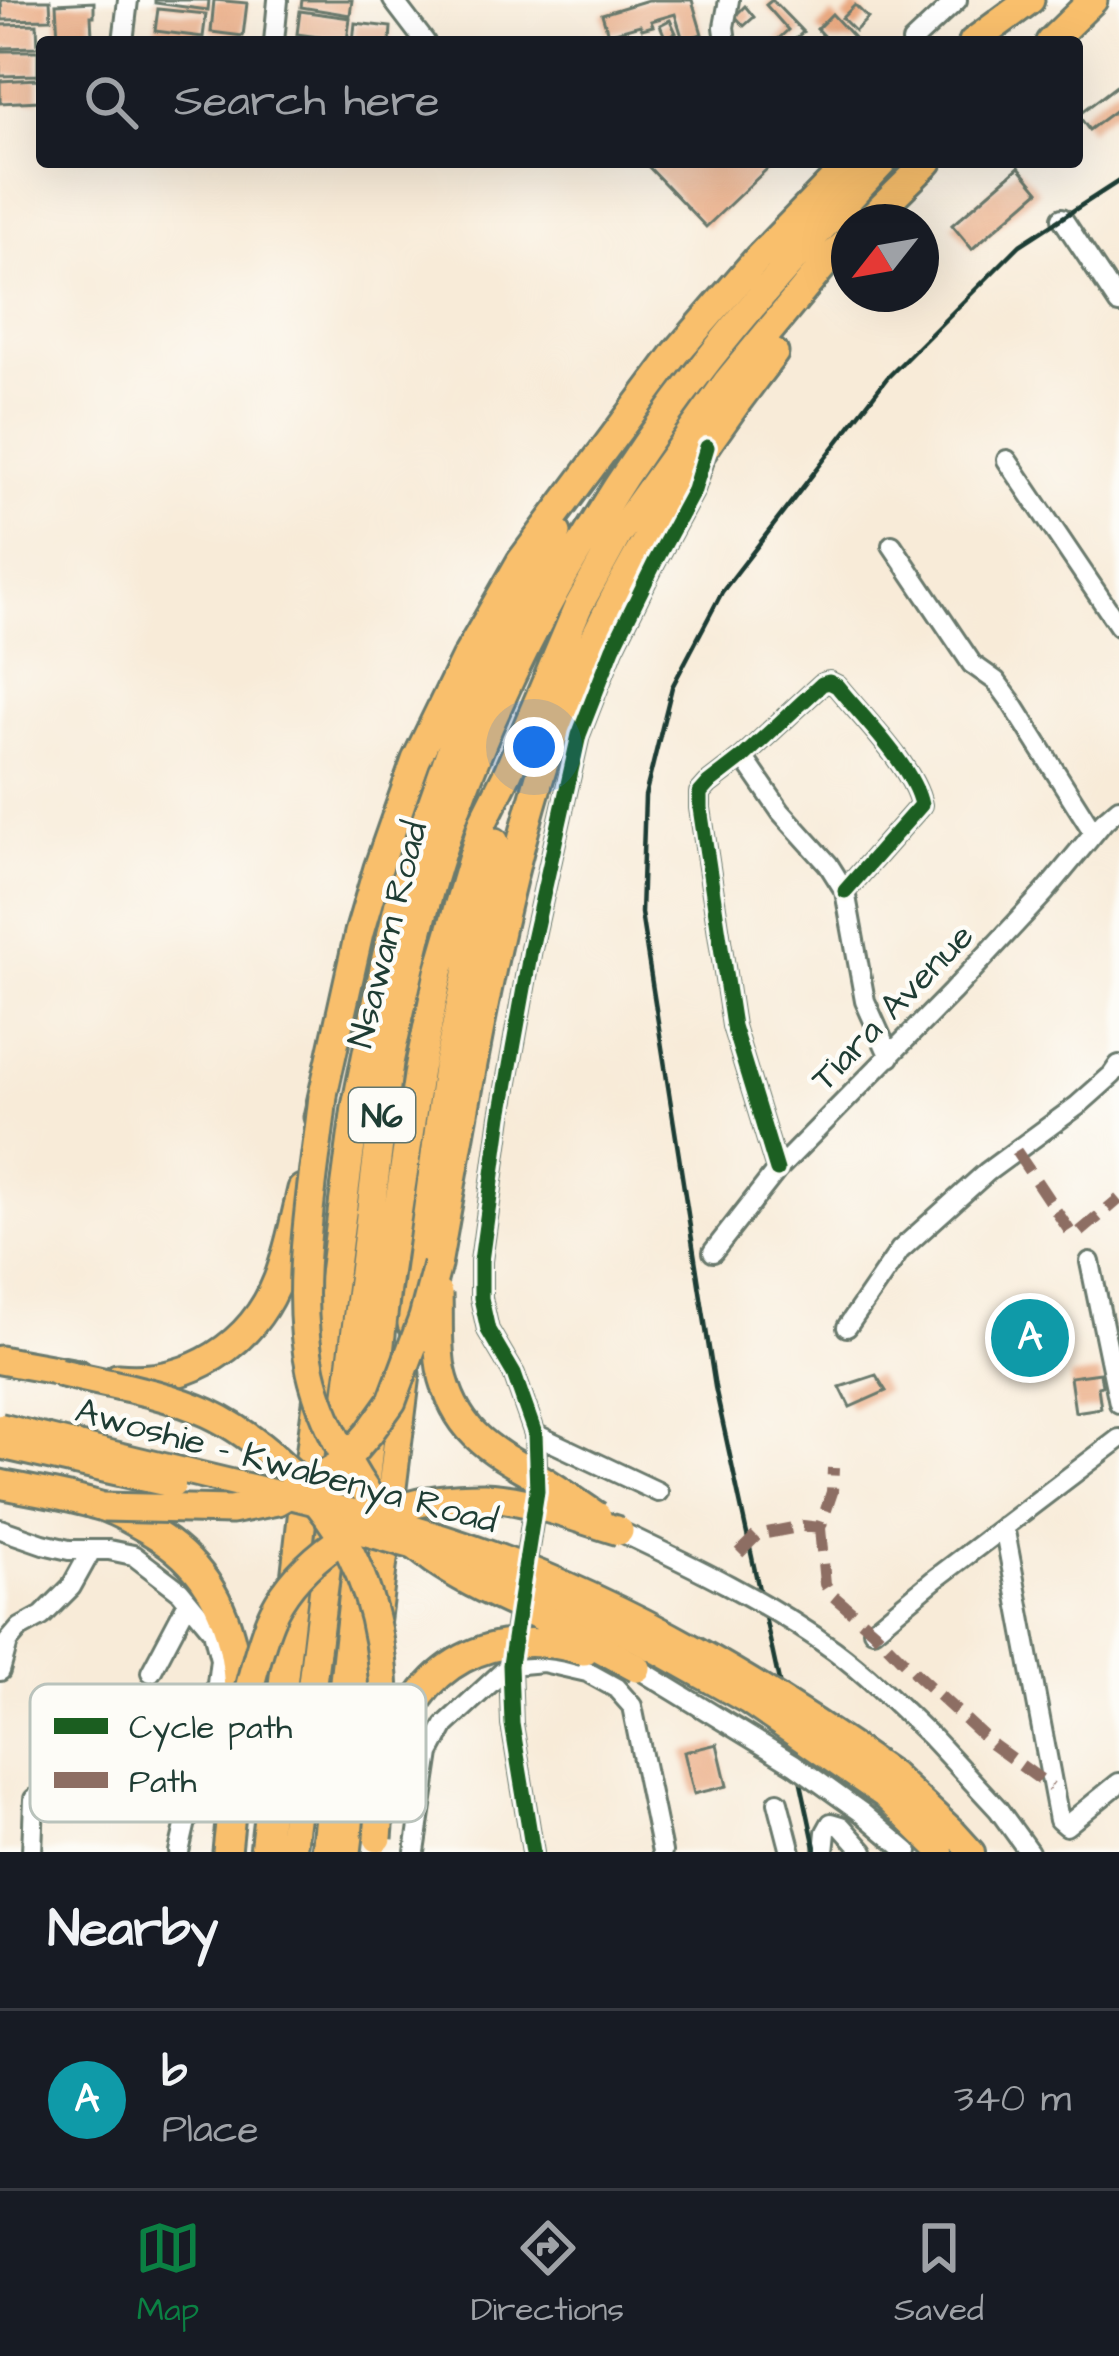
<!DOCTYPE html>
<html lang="en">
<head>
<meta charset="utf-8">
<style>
  :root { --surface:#171b24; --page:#242831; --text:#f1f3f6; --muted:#9ea1a6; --line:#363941; --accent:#0b8043 }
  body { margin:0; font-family:"Architects Daughter",sans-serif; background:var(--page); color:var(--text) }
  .compass { position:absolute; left:831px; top:204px; width:108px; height:108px; border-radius:50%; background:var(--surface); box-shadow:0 12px 48px #0002; rotate:239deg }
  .you { position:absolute; left:534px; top:747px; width:42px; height:42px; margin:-30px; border:9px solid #fff; border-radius:50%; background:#1a73e8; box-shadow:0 0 0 18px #1a73e833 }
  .badge { display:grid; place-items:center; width:78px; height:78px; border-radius:50%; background:var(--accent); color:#fff; font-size:39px; font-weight:700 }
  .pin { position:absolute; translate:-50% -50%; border:6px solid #fff; box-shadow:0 3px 12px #0006 }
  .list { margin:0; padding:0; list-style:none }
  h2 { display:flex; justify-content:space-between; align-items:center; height:156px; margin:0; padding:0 48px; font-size:51px }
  h2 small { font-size:39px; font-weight:400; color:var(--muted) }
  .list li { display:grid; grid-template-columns:78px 1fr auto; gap:36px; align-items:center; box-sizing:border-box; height:180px; padding:0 48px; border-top:3px solid var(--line) }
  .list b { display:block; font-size:45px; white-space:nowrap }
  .list p { margin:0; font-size:39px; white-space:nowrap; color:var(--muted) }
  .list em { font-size:39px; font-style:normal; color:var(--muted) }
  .icon { flex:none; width:66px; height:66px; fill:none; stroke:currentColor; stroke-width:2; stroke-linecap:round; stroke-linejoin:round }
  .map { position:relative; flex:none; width:1119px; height:1852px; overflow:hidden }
  .search { position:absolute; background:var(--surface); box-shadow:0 12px 48px #0002; left:36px; right:36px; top:36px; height:132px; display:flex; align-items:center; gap:30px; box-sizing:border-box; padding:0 42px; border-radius:12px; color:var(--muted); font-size:45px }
  .sheet { height:336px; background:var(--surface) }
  nav { display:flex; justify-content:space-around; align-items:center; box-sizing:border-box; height:168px; border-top:3px solid var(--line); background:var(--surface); font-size:33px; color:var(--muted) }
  nav a { display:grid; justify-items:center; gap:6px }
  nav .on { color:var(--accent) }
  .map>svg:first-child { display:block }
  .building { fill:#eaa980 }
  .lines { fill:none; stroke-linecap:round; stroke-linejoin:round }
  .minor-casing { stroke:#6b7a6d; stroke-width:24 }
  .major-casing { stroke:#6b7a6d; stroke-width:30 }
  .highway-casing { stroke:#6b7a6d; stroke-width:33 }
  .minor { stroke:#fff; stroke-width:18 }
  .major { stroke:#f9bf6c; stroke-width:24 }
  .highway { stroke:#f9bf6c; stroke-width:27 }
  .rail { stroke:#1f3d34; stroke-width:4.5 }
  .minor-bridge-casing { stroke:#6b7a6d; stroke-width:24; stroke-linecap:butt }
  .major-bridge-casing { stroke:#6b7a6d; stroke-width:30; stroke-linecap:butt }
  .highway-bridge-casing { stroke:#6b7a6d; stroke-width:33; stroke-linecap:butt }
  .minor-bridge { stroke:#fff; stroke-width:18 }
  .major-bridge { stroke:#f9bf6c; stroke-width:24 }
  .highway-bridge { stroke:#f9bf6c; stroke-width:27 }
  .quiet { stroke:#8d6e63; stroke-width:12; stroke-dasharray:24 12; stroke-linecap:butt }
  .cycleway-casing { stroke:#fdfcf7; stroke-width:22 }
  .cycleway { stroke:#1b5e20; stroke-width:15 }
  .labels { text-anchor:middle; stroke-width:9; stroke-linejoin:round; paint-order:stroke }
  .shield { fill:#fdfcf7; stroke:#62766e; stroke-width:3 }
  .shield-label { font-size:33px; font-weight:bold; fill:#1f3d34 }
  .street-label { font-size:36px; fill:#1f3d34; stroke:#fdfcf7 }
  .key { fill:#fdfcf7; stroke:#bac3bc; stroke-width:3 }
  .key-label { font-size:33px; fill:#1f3d34 }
</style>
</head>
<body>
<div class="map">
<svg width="1119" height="1852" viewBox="0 0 1119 1852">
  <rect width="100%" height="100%" fill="#fdfcf7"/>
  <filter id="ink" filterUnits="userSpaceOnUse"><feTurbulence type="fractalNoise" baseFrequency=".00833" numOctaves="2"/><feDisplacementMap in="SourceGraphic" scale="24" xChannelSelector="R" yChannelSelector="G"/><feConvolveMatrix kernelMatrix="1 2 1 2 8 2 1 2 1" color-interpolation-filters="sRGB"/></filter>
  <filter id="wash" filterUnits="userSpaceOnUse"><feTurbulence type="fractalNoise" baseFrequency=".004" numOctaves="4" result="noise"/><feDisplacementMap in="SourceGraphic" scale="48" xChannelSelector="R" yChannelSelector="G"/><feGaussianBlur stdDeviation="2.7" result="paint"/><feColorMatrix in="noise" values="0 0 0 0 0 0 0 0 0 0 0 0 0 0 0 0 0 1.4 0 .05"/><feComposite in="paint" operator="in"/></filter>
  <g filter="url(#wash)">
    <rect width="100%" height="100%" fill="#f8ebd8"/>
    <g id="blocks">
      <path class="building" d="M1 0H50L51 19 2 20Z
        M155 0H209L208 10 155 3Z
        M214 0 247 3 243 36 211 32Z
        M302 0H352L350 15 301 7Z
        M648 0H692L702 34 683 40 675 14 651 21 653 26 642 29 640 25 608 34 602 14Z
        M772 0 803 32 792 42H775L788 30 766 5Z
        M94 2V16H91L92 36 58 37 56 4Z
        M855 5 868 18 855 31 842 18Z
        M745 6 754 17 744 26 735 16Z
        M158 9 206 14 203 37 155 31Z
        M300 11 350 18 347 41 297 34Z
        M832 14 858 42H829L817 29Z
        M670 20 676 33 665 37 660 25Z
        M355 23 391 27 390 42H353Z
        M37 24 38 47 0 48V25Z
        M0 51H38V75L0 76Z
        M38 79 39 101 0 103V81Z
        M1119 84V108L1089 130 1078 115Z
        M644 162H763L768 168 706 227Z
        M1019 167 1039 191 972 249 952 225Z
        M1050 1310 1057 1347 1034 1351 1035 1357 1009 1362 1003 1330 1013 1328 1011 1317Z
        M1100 1373 1102 1386 1098 1387 1101 1408 1075 1412 1070 1377Z
        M876 1375 886 1391 850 1407 840 1387Z
        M717 1744 727 1786 694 1794 684 1752Z"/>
    </g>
  </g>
  <g filter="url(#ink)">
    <use href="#blocks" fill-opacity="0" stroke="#6b7a6d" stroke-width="3"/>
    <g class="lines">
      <g class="minor-casing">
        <path id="minor" d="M393 0 425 42
          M123 42 128 0
          M274 42 278 0
          M726 42 724 27 729 0
          M912 42 957 0
          M1062 218 1119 304
          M1007 460 1119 626
          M892 545 972 664 996 681 1010 700 1094 833
          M743 757 781 812 828 864 845 891 865 1001 890 1057
          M777 1170 733 1026 700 808V793L708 784 743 757 822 684 829 682 837 686C862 717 914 768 921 805L845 891
          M713 1252 777 1170 952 992 1045 892 1104 821 1119 808
          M1090 1262 1119 1403
          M847 1327 900 1250 987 1172 1077 1106 1112 1075 1119 1065
          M535 1434 658 1492
          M1004 1526 1059 1820 1066 1826 1119 1783
          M0 1529 43 1544 69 1550H109L133 1555 180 1591 213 1631 220 1659 216 1692 179 1852
          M873 1630 935 1579 1119 1439
          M0 1671 8 1642 20 1628 42 1616 71 1587 91 1551
          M151 1672 188 1602
          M932 1738 998 1809 1029 1852
          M778 1802 791 1852
          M861 1812 908 1852
          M32 1852 34 1799
          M415 1852 430 1753 445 1725 510 1665 543 1662 587 1672 616 1688 632 1706 662 1852
          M533 1852 512 1724 510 1665 537 1491 535 1434 514 1374 488 1330 481 1298V1261L501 1116 531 949 579 735 613 648 655 562 694 490 703 463
          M824 1852 826 1832 831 1823 841 1826 864 1852"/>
      </g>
      <g class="major-casing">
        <path id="major" d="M892 1774 953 1831 972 1852
          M883 1795 941 1852"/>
      </g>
      <g class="highway-casing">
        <path id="highway" d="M973 42 1030 0
          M1050 42 1093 0
          M867 222 928 162
          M318 1117 359 933 378 868 416 760 465 659 521 561 676 353 758 258 851 162
          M437 1265C466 1104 491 941 538 783 581 634 678 476 774 353
          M412 1324 447 1068 495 842
          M0 1360 78 1374
          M117 1378C188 1385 252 1346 278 1279 289 1250 295 1219 302 1189
          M0 1484C33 1491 68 1496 100 1506 117 1511 135 1522 150 1531 268 1600 238 1738 227 1852
          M363 1502 386 1288 419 1069 439 972 483 822 508 772 578 607 618 534 727 382 827 261 849 240
          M264 1852 303 1509 356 1107 386 958 403 886 458 730 557 533
          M291 1852 389 1063C407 978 425 891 456 809 515 647 602 495 709 359 763 290 823 226 883 162
          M325 1852 357 1564
          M347 1852 406 1374"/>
      </g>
      <use href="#minor" class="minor"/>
      <use href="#major" class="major"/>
      <use href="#highway" class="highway"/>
      <path class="rail" d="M816 1852 715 1387 641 913 645 796 672 687 722 592 887 378 1020 245 1119 181"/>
      <g class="minor-bridge-casing">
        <path id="minor-bridge" d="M619 1531C693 1566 768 1602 834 1650 869 1676 901 1708 932 1738
          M637 1668 794 1764 861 1812"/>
      </g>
      <g class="major-bridge-casing">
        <path id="major-bridge" d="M0 1426C80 1446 159 1465 239 1484 322 1504 406 1523 485 1552 632 1605 765 1684 892 1774
          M0 1446 173 1485
          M347 1528 444 1555 540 1594 640 1641 747 1701 883 1795"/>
      </g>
      <g class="highway-bridge-casing">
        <path id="highway-bridge" d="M323 1096C314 1183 292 1286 311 1372 317 1399 328 1424 341 1449 363 1494 393 1531 434 1560 467 1583 504 1598 540 1616 573 1632 605 1651 637 1668
          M438 1294C439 1318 437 1344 441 1368 455 1433 490 1450 543 1480 561 1491 579 1504 597 1516
          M58 1372C107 1384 162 1392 208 1413 238 1427 266 1449 289 1471 398 1577 390 1698 378 1838
          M103 1507 231 1510 277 1501 343 1463 369 1433 392 1401 423 1318 437 1265
          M239 1728C249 1692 256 1654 270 1620 292 1567 350 1528 402 1508 426 1499 458 1497 484 1497 527 1498 578 1519 619 1531
          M395 1757C413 1663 495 1624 584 1651"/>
      </g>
      <use href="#minor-bridge" class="minor-bridge"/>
      <use href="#major-bridge" class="major-bridge"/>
      <use href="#highway-bridge" class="highway-bridge"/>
      <path class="quiet" d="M1016 1151 1071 1233 1080 1232 1119 1199
        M820 1528 825 1584 832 1595 873 1630 918 1676 993 1745 1051 1787
        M739 1553 757 1535 803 1526 820 1528 832 1492 833 1468"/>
      <g class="cycleway-casing">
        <path id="cycleway" d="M777 1170 733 1026 700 808V793L708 784 743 757 822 684 829 682 837 686C862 717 914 768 921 805L845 891
          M533 1852 512 1724 510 1665 537 1491 535 1434 514 1374 488 1330 481 1298V1261L501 1116 531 949 579 735 613 648 655 562 694 490 707 447"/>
      </g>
      <use href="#cycleway" class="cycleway"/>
    </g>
  </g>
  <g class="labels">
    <rect class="shield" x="349" y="1088" width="66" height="54" rx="9"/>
    <g class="shield-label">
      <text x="382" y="1127">N6</text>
    </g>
    <g class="street-label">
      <text transform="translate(386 934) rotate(-76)" y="13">Nsawam Road</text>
      <text transform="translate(891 1006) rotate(-46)" y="13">Tiara Avenue</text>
      <text transform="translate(287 1464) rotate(15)" y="13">Awoshie - Kwabenya Road</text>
    </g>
  </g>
  <rect x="30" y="1684" width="396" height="138" rx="18" class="key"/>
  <rect x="54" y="1718" width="54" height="16" fill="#1b5e20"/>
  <rect x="54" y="1772" width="54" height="16" fill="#8d6e63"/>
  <g class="key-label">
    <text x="129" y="1738">Cycle path</text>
    <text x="129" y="1792">Path</text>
  </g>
</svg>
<svg class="compass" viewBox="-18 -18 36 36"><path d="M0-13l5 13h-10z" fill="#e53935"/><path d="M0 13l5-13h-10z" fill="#9ea1a6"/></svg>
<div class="you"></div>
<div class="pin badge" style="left:1030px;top:1338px;background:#0f9aa8">A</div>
<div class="search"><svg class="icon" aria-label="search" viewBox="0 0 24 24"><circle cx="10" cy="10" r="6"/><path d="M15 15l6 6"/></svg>Search here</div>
</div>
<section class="sheet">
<h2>Nearby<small></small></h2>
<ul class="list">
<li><span class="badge" style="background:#0f9aa8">A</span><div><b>b</b><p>Place</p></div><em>340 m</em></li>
</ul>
</section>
<nav>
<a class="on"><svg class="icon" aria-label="map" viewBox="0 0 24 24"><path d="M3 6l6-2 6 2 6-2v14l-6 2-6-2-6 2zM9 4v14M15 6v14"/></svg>Map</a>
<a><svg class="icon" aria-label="directions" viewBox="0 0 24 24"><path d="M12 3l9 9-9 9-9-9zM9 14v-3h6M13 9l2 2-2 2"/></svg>Directions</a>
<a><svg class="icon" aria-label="saved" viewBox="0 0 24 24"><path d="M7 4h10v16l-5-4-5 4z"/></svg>Saved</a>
</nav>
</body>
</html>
